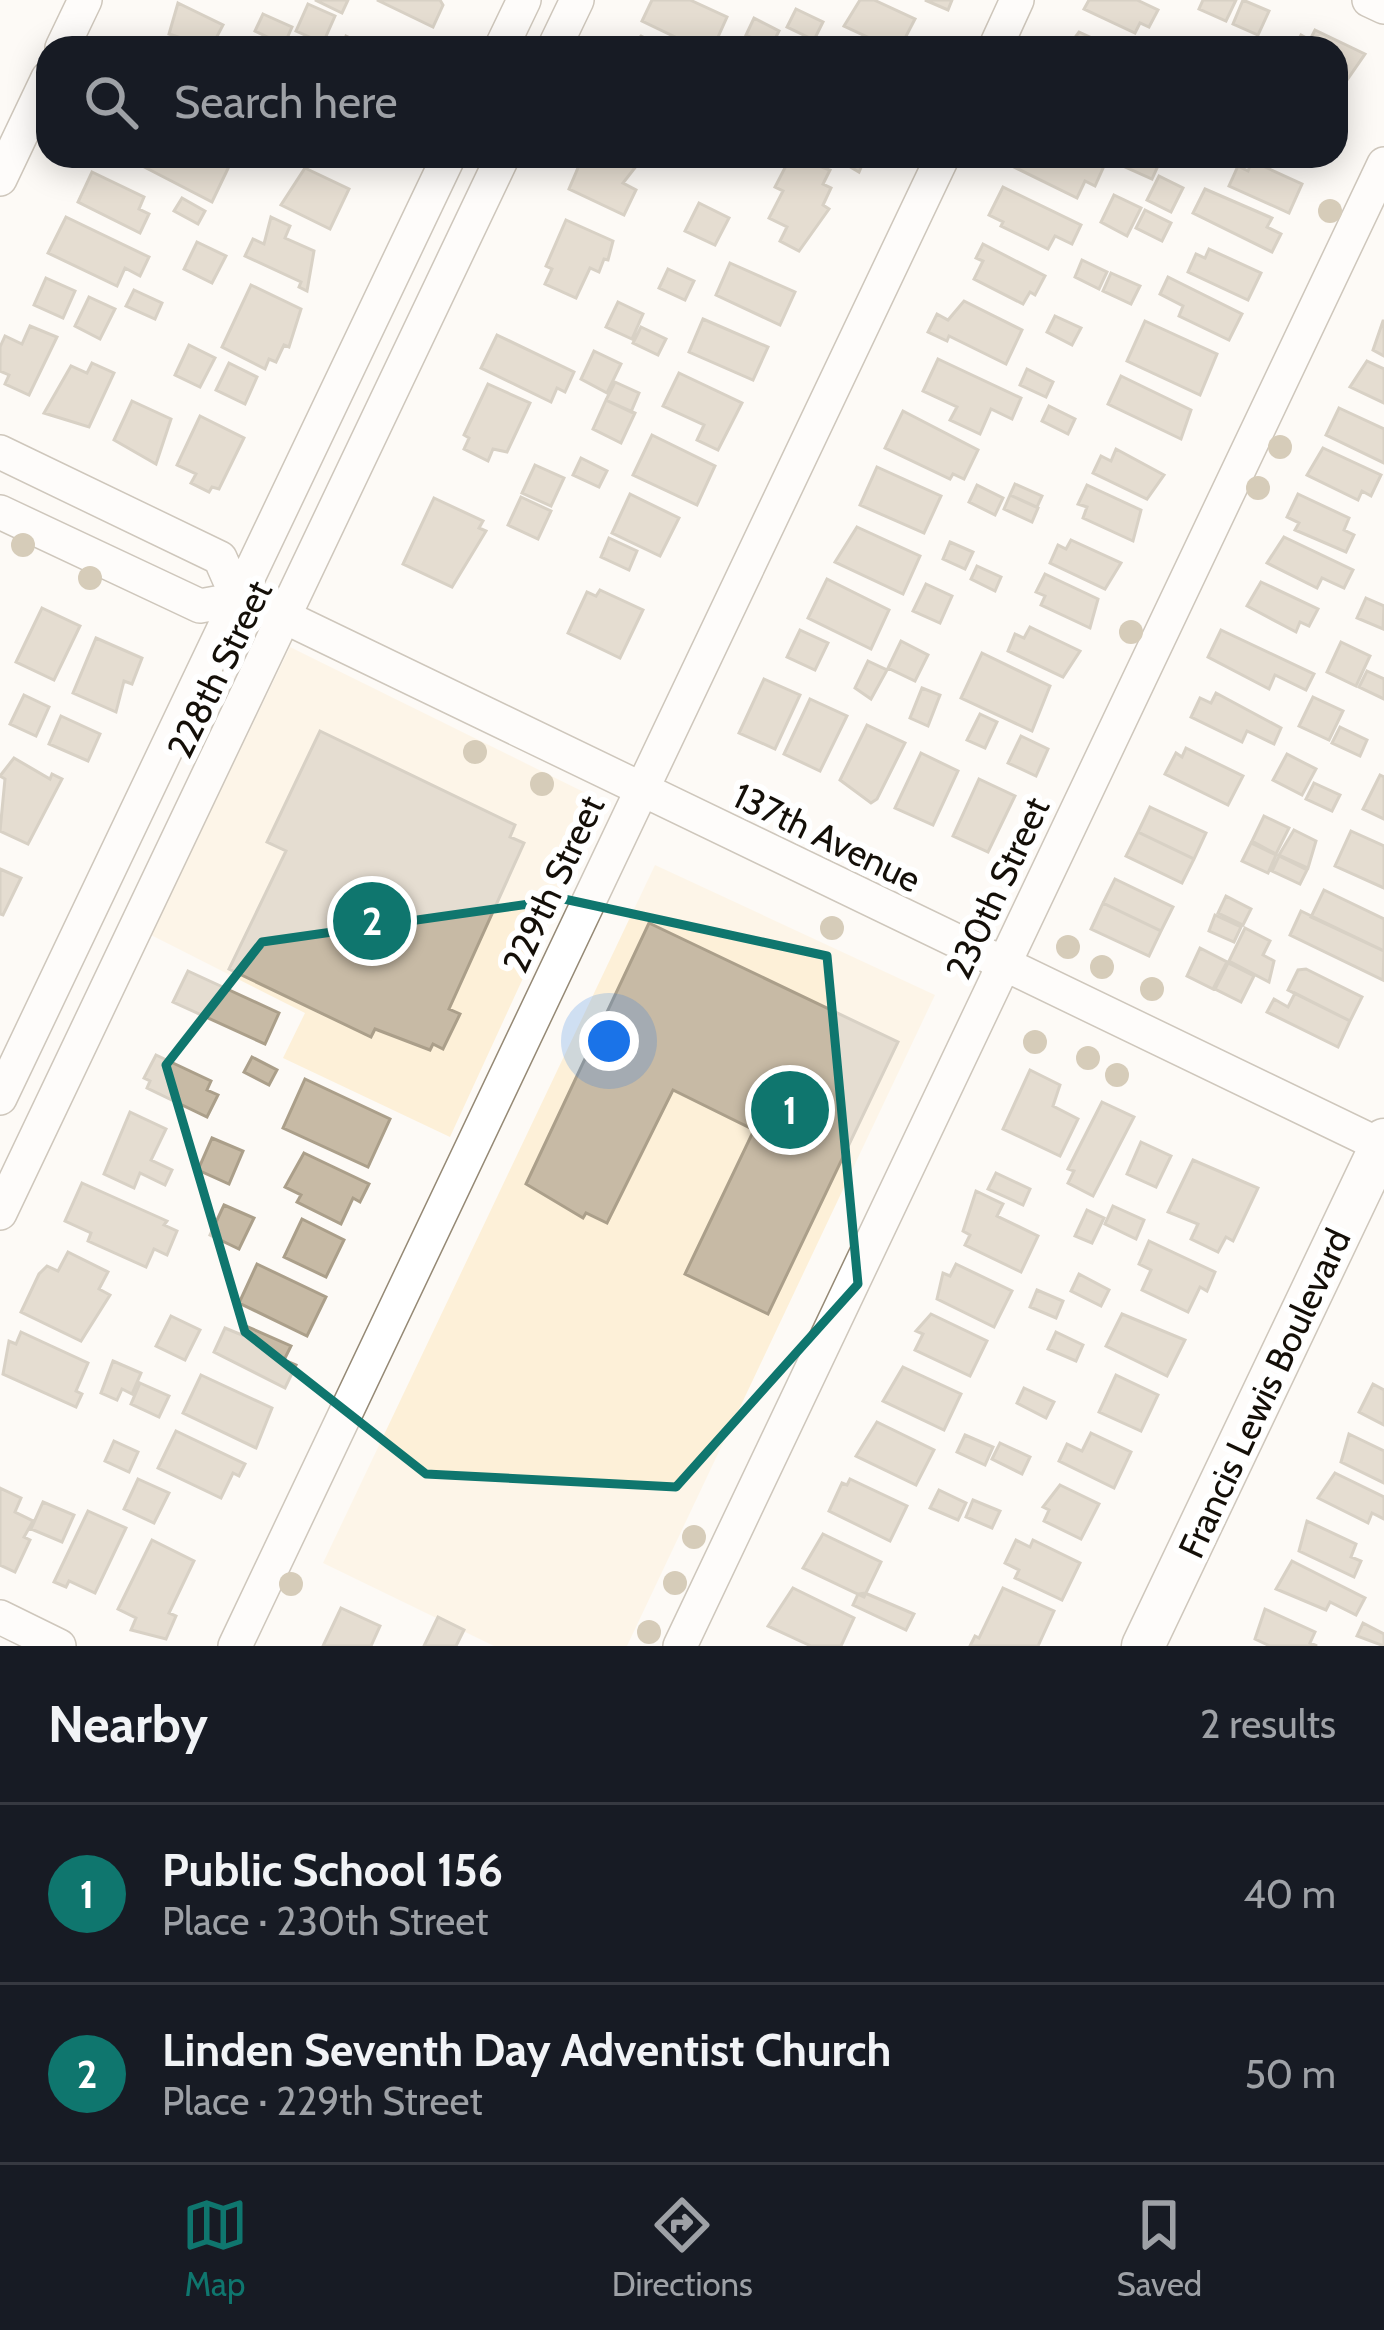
<!DOCTYPE html>
<html lang="en">
<head>
<meta charset="utf-8">
<style>
  :root { --surface:#171b24; --page:#242831; --text:#f1f3f6; --muted:#9ea1a6; --line:#363941; --accent:#0f766e }
  body { margin:0; font-family:Cabin,sans-serif; background:var(--page); color:var(--text) }
  .you { position:absolute; left:609px; top:1041px; width:42px; height:42px; margin:-30px; border:9px solid #fff; border-radius:50%; background:#1a73e8; box-shadow:0 0 0 18px #1a73e833 }
  .badge { display:grid; place-items:center; width:78px; height:78px; border-radius:50%; background:var(--accent); color:#fff; font-size:39px; font-weight:700 }
  .pin { position:absolute; translate:-50% -50%; border:6px solid #fff; box-shadow:0 3px 12px #0006 }
  .list { margin:0; padding:0; list-style:none }
  h2 { display:flex; justify-content:space-between; align-items:center; height:156px; margin:0; padding:0 48px; font-size:51px }
  h2 small { font-size:39px; font-weight:400; color:var(--muted) }
  .list li { display:grid; grid-template-columns:78px 1fr auto; gap:36px; align-items:center; box-sizing:border-box; height:180px; padding:0 48px; border-top:3px solid var(--line) }
  .list b { display:block; font-size:45px; white-space:nowrap }
  .list p { margin:0; font-size:39px; white-space:nowrap; color:var(--muted) }
  .list em { font-size:39px; font-style:normal; color:var(--muted) }
  .icon { flex:none; width:66px; height:66px; fill:none; stroke:currentColor; stroke-width:2; stroke-linecap:round; stroke-linejoin:round }
  .map { position:relative; flex:none; width:1384px; height:1646px; overflow:hidden }
  .search { position:absolute; background:var(--surface); box-shadow:0 6px 30px #0003; left:36px; right:36px; top:36px; height:132px; display:flex; align-items:center; gap:30px; box-sizing:border-box; padding:0 42px; border-radius:36px; color:var(--muted); font-size:45px }
  .sheet { height:516px; background:var(--surface) }
  nav { display:flex; justify-content:space-around; align-items:center; box-sizing:border-box; height:168px; border-top:3px solid var(--line); background:var(--surface); font-size:33px; color:var(--muted) }
  nav a { display:grid; justify-items:center; gap:6px }
  nav .on { color:var(--accent) }
  .map>svg:first-child { display:block }
  .built { fill:#fdf0d8 }
  .building { fill:#c7baa5; stroke:#ab9f8a; stroke-width:3 }
  .lines { fill:none; stroke-linecap:round; stroke-linejoin:round }
  .minor-casing { stroke:#958975; stroke-width:36 }
  .tertiary-casing { stroke:#958975; stroke-width:45 }
  .minor { stroke:#fff; stroke-width:33 }
  .tertiary { stroke:#fff; stroke-width:42 }
  .tree { fill:#a69570 }
  .marked { fill:none; stroke:#0f766e; stroke-width:9; stroke-linejoin:round }
  .labels { text-anchor:middle; stroke-width:12; stroke-linejoin:round; paint-order:stroke }
  .street-label { font-size:36px; fill:#140f08; stroke:#fff }
</style>
</head>
<body>
<div class="map">
<svg width="1384" height="1646" viewBox="0 0 1384 1646">
  <rect width="100%" height="100%" fill="#fdfaf6"/>
  <path class="built" d="M290 647 604 802 450 1137 283 1058 305 1013 151 935Z
    M655 865 935 995 627 1646H494L323 1563Z"/>
  <path class="building" d="M315 0H348L342 13Z
    M377 0H440L443 5 433 27Z
    M652 0H690L727 17 713 48H698L642 21Z
    M860 0H874L915 19 904 40 910 48H891L844 26Z
    M925 0H952L948 10Z
    M1089 0H1137L1158 10 1149 27 1140 23 1135 33 1084 9Z
    M1203 0H1236L1226 21 1199 9Z
    M1243 0 1269 11 1258 35 1233 24Z
    M178 3 223 25 211 48 169 34Z
    M308 4 335 16 323 43 296 31Z
    M796 9 823 22 814 40 787 27Z
    M263 14 292 27 284 45 255 31Z
    M754 18 779 31 771 47 746 35Z
    M1315 30 1365 54 1347 80 1336 74V48H1294L1301 35 1310 40Z
    M1079 32 1114 48H1067Z
    M346 36 372 48H341Z
    M641 36 665 48H629Z
    M123 156H225L232 160 212 202Z
    M644 156 623 183 636 190 624 215 569 189 583 156Z
    M791 156 830 170 823 184 831 188 823 205 829 209 799 251 780 241 787 227 769 218 783 191 775 187Z
    M832 156H866L859 172Z
    M1019 156H1086L1104 166 1095 186 1085 181 1077 198 1014 167Z
    M1128 156H1159L1162 157 1152 179 1123 166Z
    M1252 161 1302 184 1289 213 1229 186 1238 166 1248 171Z
    M305 168 349 189 330 229 281 205Z
    M92 172 144 197 139 209 149 214 140 233 78 202Z
    M1159 176 1183 188 1171 212 1147 200Z
    M1003 187 1081 225 1072 244 1055 236 1048 249 1001 226 1003 222 989 215Z
    M1205 189 1272 218 1267 227 1281 234 1272 252 1193 213Z
    M1114 195 1141 208 1127 236 1101 222Z
    M182 198 205 211 198 224 174 211Z
    M699 203 729 218 715 245 685 231Z
    M1145 210 1171 223 1162 241 1136 228Z
    M66 217 149 257 140 276 125 268 117 286 48 253Z
    M271 217 290 226 285 238 314 251 307 291 299 287 301 282 245 256 253 239 264 244Z
    M566 220 613 241 608 260 604 259 599 272 590 268 576 298 545 284 552 269 546 266Z
    M197 242 226 256 212 283 184 269Z
    M983 244 1045 276 1035 295 1030 292 1023 304 974 279 983 261 976 258Z
    M1209 249 1261 273 1248 300 1188 272 1196 254 1205 258Z
    M1082 260 1107 272 1099 289 1075 277Z
    M730 263 795 292 780 325 716 295Z
    M668 269 694 281 685 300 659 288Z
    M1111 273 1140 286 1131 304 1103 291Z
    M1168 277 1242 314 1229 340 1179 316 1183 306 1160 294Z
    M46 278 75 291 63 318 34 305Z
    M251 285 301 309 289 347 284 345 276 362 269 359 265 369 222 347Z
    M134 290 162 303 155 319 126 306Z
    M89 297 115 309 100 339 75 326Z
    M964 301 1022 330 1006 364 949 336 947 341 928 332 937 314 948 320Z
    M618 302 643 314 632 339 606 327Z
    M1055 316 1081 328 1072 345 1047 332Z
    M703 319 768 347 753 380 689 352Z
    M1145 321 1217 354 1200 395 1127 361Z
    M1383 321H1384V356L1373 350Z
    M30 326 57 337 29 395 5 384 9 375 0 371V347L5 336 22 344Z
    M641 327 666 339 658 355 633 343Z
    M497 335 574 372 565 392 557 388 551 402 481 368Z
    M189 345 215 358 200 387 175 375Z
    M594 351 621 364 607 393 581 379Z
    M938 359 1021 398 1012 419 991 409 980 434 950 420 957 407 923 391Z
    M1367 361 1384 369V403L1350 387Z
    M92 363 114 373 89 427 44 413 71 366 87 373Z
    M229 363 257 377 245 404 216 390Z
    M1027 369 1053 382 1046 397 1020 385Z
    M679 373 742 403 718 450 697 440 704 425 663 406Z
    M1121 376 1191 410 1181 439 1108 404Z
    M615 382 639 393 631 412 606 400Z
    M488 384 530 403 507 452 493 449 488 461 464 449 469 438 464 435Z
    M606 400 635 413 621 443 593 429Z
    M132 401 171 419 156 464 114 440Z
    M1049 406 1075 419 1068 434 1042 421Z
    M1339 408 1384 429V463L1326 435Z
    M903 411 978 450 964 479 953 474 950 479 885 448Z
    M200 416 244 438 219 489 212 487 209 492 191 483 196 474 177 465Z
    M652 435 715 466 697 505 633 475Z
    M1323 448 1381 475 1371 496 1362 491 1358 500 1307 475Z
    M1116 449 1164 475 1147 499 1093 473 1101 456 1111 461Z
    M581 458 607 471 599 487 573 475Z
    M535 465 564 478 551 506 522 493Z
    M877 467 941 496 924 533 860 505Z
    M1015 484 1042 496 1037 507 1010 495Z
    M977 485 1003 498 995 515 969 502Z
    M1087 485 1141 510 1133 541 1083 518 1087 507 1078 504Z
    M630 494 679 518 660 556 612 533Z
    M1298 494 1349 518 1344 530 1354 535 1346 552 1295 530 1299 523 1287 517Z
    M1010 495 1038 508 1032 522 1004 509Z
    M521 497 551 511 538 539 508 525Z
    M434 498 483 521 479 528 486 531 452 587 403 564Z
    M857 527 920 556 903 594 835 562Z
    M1284 537 1353 570 1344 588 1322 578 1317 588 1267 563Z
    M609 538 637 551 629 570 601 557Z
    M1071 540 1121 563 1105 589 1050 563 1058 545 1066 549Z
    M950 542 973 552 965 569 943 559Z
    M977 566 1001 577 995 591 971 579Z
    M1045 574 1098 599 1090 628 1041 605 1045 596 1036 592Z
    M827 579 889 610 871 649 808 618Z
    M1261 582 1318 609 1309 626 1300 622 1296 632 1247 606Z
    M926 584 952 596 940 623 913 611Z
    M600 590 643 610 620 658 568 633 587 592 596 596Z
    M1366 598 1384 606 1383 629 1357 618Z
    M42 608 80 626 54 680 16 662Z
    M1030 627 1080 651 1063 677 1008 651 1015 634 1024 638Z
    M800 630 828 643 815 670 787 657Z
    M1221 630 1314 674 1306 690 1275 675 1269 689 1208 657Z
    M96 638 142 658 132 684 124 681 116 712 73 693Z
    M901 641 928 655 915 681 888 668Z
    M1341 642 1370 656 1356 686 1327 672Z
    M982 653 1050 686 1032 731 961 698Z
    M868 661 887 670 871 699 855 688Z
    M1367 671 1384 679V699L1359 687Z
    M764 679 800 695 775 749 739 733Z
    M922 688 940 695 928 726 910 718Z
    M1216 693 1281 728 1274 744 1247 731 1242 742 1191 717 1200 698 1211 703Z
    M24 695 49 707 36 736 10 724Z
    M1313 697 1343 711 1329 740 1299 726Z
    M810 699 847 716 820 771 784 754Z
    M980 714 997 722 985 748 967 740Z
    M61 716 100 734 88 761 49 744Z
    M867 725 905 743 877 799 871 803 840 780Z
    M1340 727 1367 740 1360 756 1332 743Z
    M320 731 515 825 510 837 524 843 449 1009 460 1014 443 1049 433 1044 430 1050 375 1029 371 1037 229 969 286 851 267 842Z
    M1021 736 1048 749 1036 776 1008 763Z
    M1186 748 1243 776 1228 805 1165 774 1176 753 1182 757Z
    M921 753 958 771 933 825 895 808Z
    M1287 754 1316 769 1302 795 1273 780Z
    M14 758 50 779 52 774 62 779 28 844 0 831 5 779 0 776Z
    M1380 775 1384 777V819L1363 809Z
    M979 779 1015 796 988 852 953 836Z
    M1314 783 1340 795 1332 811 1306 799Z
    M1150 807 1206 833 1194 859 1138 832Z
    M1264 816 1289 828 1276 854 1252 841Z
    M1294 830 1316 841 1308 868 1279 855Z
    M1351 831 1384 846V888L1335 866Z
    M1138 832 1194 859 1182 883 1126 856Z
    M1251 843 1276 855 1268 873 1242 861Z
    M1279 856 1307 870 1300 884 1272 871Z
    M0 869 21 878 3 915 0 914Z
    M1115 879 1173 907 1161 931 1103 903Z
    M1324 890 1384 919V951L1311 917Z
    M1226 896 1251 909 1243 925 1218 913Z
    M1103 903 1161 931 1149 956 1091 929Z
    M1301 911 1384 951 1383 980 1290 935Z
    M1215 915 1241 927 1234 942 1209 931Z
    M649 923 898 1042 768 1314 685 1274 754 1130 673 1090 607 1223 586 1213 583 1218 526 1184Z
    M1245 928 1270 941 1263 955 1274 961 1269 982 1229 961Z
    M1200 948 1227 962 1213 989 1187 976Z
    M1228 963 1254 976 1241 1002 1215 989Z
    M1306 969 1362 997 1350 1021 1288 990 1298 970Z
    M188 971 279 1013 265 1044 173 1002Z
    M1295 993 1350 1021 1338 1047 1267 1012 1274 999 1288 1007Z
    M156 1055 211 1081 207 1090 218 1095 207 1117 147 1088 150 1081 144 1078Z
    M252 1057 277 1070 269 1085 244 1072Z
    M1030 1070 1060 1085 1053 1106 1078 1119 1060 1156 1003 1129Z
    M305 1079 390 1119 368 1167 283 1128Z
    M1102 1102 1134 1117 1093 1196 1068 1183 1074 1171 1068 1169Z
    M130 1112 166 1129 151 1160 172 1170 165 1185 140 1173 134 1188 104 1174Z
    M212 1138 243 1151 229 1184 198 1170Z
    M1141 1142 1171 1156 1156 1187 1127 1174Z
    M304 1153 369 1184 360 1202 353 1198 341 1224 297 1202 301 1195 285 1187Z
    M1193 1160 1258 1188 1233 1241 1226 1237 1218 1252 1191 1239 1198 1224 1168 1212Z
    M996 1173 1030 1189 1023 1205 988 1189Z
    M82 1183 167 1221 164 1225 177 1231 167 1255 154 1249 146 1267 88 1241 91 1233 65 1221Z
    M976 1191 1003 1204 997 1216 1038 1236 1021 1272 965 1245 970 1235 963 1231Z
    M224 1205 254 1218 239 1249 210 1235Z
    M1113 1206 1144 1220 1136 1239 1105 1224Z
    M1087 1210 1104 1218 1092 1243 1075 1236Z
    M302 1219 344 1240 326 1277 284 1257Z
    M1149 1241 1215 1272 1207 1291 1200 1287 1188 1312 1142 1290 1151 1270 1139 1264Z
    M68 1252 108 1272 99 1289 110 1295 81 1341 21 1312 39 1274 47 1266 58 1271Z
    M257 1264 326 1297 307 1336 239 1303Z
    M956 1264 1012 1291 994 1327 937 1299 943 1273 950 1276Z
    M1079 1274 1109 1290 1101 1306 1071 1291Z
    M1037 1290 1063 1301 1056 1318 1030 1307Z
    M931 1314 987 1341 970 1376 915 1350 923 1334 916 1331Z
    M1122 1314 1185 1340 1167 1376 1106 1346Z
    M171 1316 200 1330 185 1360 156 1346Z
    M246 1326 291 1346 284 1360 296 1365 285 1388 214 1352 225 1328 242 1335Z
    M21 1332 88 1363 76 1391 82 1394 76 1407 3 1374 9 1341 16 1344Z
    M1056 1332 1083 1345 1076 1361 1048 1349Z
    M113 1361 141 1373 132 1394 122 1389 117 1400 101 1393Z
    M903 1367 961 1394 944 1430 883 1401Z
    M201 1375 272 1408 256 1448 183 1413Z
    M1116 1375 1158 1395 1141 1431 1099 1412Z
    M140 1383 169 1396 159 1417 131 1404Z
    M1373 1384 1384 1390V1425L1359 1412Z
    M1024 1388 1054 1402 1046 1418 1017 1403Z
    M877 1422 934 1450 916 1485 856 1456Z
    M176 1431 245 1464 239 1476 233 1473 221 1498 158 1468Z
    M1091 1433 1131 1452 1114 1488 1059 1461 1067 1444 1082 1451Z
    M1349 1434 1384 1451V1483L1341 1462Z
    M965 1435 993 1447 985 1465 957 1452Z
    M114 1441 138 1452 129 1472 105 1461Z
    M1000 1443 1030 1457 1022 1474 992 1459Z
    M1335 1473 1384 1497V1519L1372 1513 1368 1523 1318 1498Z
    M138 1479 169 1493 154 1523 124 1509Z
    M850 1479 907 1506 890 1541 829 1511 842 1483 847 1485Z
    M1060 1485 1099 1504 1081 1539 1044 1521 1049 1510 1043 1507Z
    M0 1488 21 1498 15 1512 33 1521 24 1537 30 1540 15 1572 0 1565Z
    M939 1490 966 1503 958 1520 930 1508Z
    M973 1500 1000 1511 992 1528 966 1517Z
    M43 1502 74 1515 62 1542 31 1529Z
    M88 1511 126 1528 95 1593 69 1581 66 1587 54 1582Z
    M1307 1521 1356 1544 1351 1557 1361 1561 1354 1577 1299 1551Z
    M823 1534 881 1562 864 1597 803 1568Z
    M152 1540 194 1561 169 1613 176 1616 166 1639 131 1630 136 1618 118 1609Z
    M1016 1540 1030 1547 1033 1540 1080 1563 1062 1600 1015 1578 1019 1570 1005 1563Z
    M1292 1561 1365 1598 1356 1615 1330 1602 1326 1610 1276 1589Z
    M793 1588 854 1618 841 1646H811L768 1626Z
    M1003 1588 1054 1611 1038 1646H970L975 1636 979 1638Z
    M865 1593 914 1614 906 1630 853 1605 858 1594Z
    M341 1608 380 1626 371 1646H323Z
    M1265 1609 1315 1632 1310 1643 1317 1646H1270L1255 1639Z
    M438 1617 464 1630 456 1646H424Z
    M1363 1623 1384 1634V1646L1357 1636Z"/>
  <g class="lines">
    <g class="minor-casing">
      <path id="minor" d="M1369 0 1384 7
        M62 48 85 0
        M501 48 524 0
        M554 48 577 0
        M995 48 1017 0
        M0 179 48 78
        M0 452 220 558 238 599
        M0 512 200 606 238 599 287 618 1384 1147
        M0 1098 449 156
        M0 1213 503 156
        M0 1617 59 1646
        M235 1646 943 156
        M680 1646 1384 164"/>
    </g>
    <g class="tertiary-casing">
      <path id="tertiary" d="M1143 1646 1384 1140"/>
    </g>
    <use href="#minor" class="minor"/>
    <use href="#tertiary" class="tertiary"/>
  </g>
  <g class="tree">
    <circle cx="1330" cy="211" r="12"/>
    <circle cx="1280" cy="447" r="12"/>
    <circle cx="1258" cy="488" r="12"/>
    <circle cx="23" cy="545" r="12"/>
    <circle cx="90" cy="578" r="12"/>
    <circle cx="1131" cy="632" r="12"/>
    <circle cx="475" cy="752" r="12"/>
    <circle cx="542" cy="784" r="12"/>
    <circle cx="832" cy="928" r="12"/>
    <circle cx="1068" cy="947" r="12"/>
    <circle cx="1102" cy="967" r="12"/>
    <circle cx="1152" cy="989" r="12"/>
    <circle cx="1035" cy="1042" r="12"/>
    <circle cx="1088" cy="1058" r="12"/>
    <circle cx="1117" cy="1075" r="12"/>
    <circle cx="694" cy="1537" r="12"/>
    <circle cx="675" cy="1583" r="12"/>
    <circle cx="291" cy="1584" r="12"/>
    <circle cx="649" cy="1632" r="12"/>
  </g>
  <path d="M0 0H1384V1646H0ZM564 899 827 956 858 1284 676 1487 426 1474 245 1332 166 1065 262 942Z" fill="#fdfaf6" fill-opacity=".55" fill-rule="evenodd"/>
  <path class="marked" d="M564 899 827 956 858 1284 676 1487 426 1474 245 1332 166 1065 262 942Z"/>
  <g class="labels">
    <g class="street-label">
      <text transform="translate(219 669) rotate(-64)" y="13">228th Street</text>
      <text transform="translate(827 837) rotate(26)" y="13">137th Avenue</text>
      <text transform="translate(553 884) rotate(-65)" y="13">229th Street</text>
      <text transform="translate(997 888) rotate(-65)" y="13">230th Street</text>
      <text transform="translate(1264 1393) rotate(-65)" y="13">Francis Lewis Boulevard</text>
    </g>
  </g>
</svg>
<div class="you"></div>
<div class="pin badge" style="left:790px;top:1110px">1</div>
<div class="pin badge" style="left:372px;top:921px">2</div>
<div class="search"><svg class="icon" aria-label="search" viewBox="0 0 24 24"><circle cx="10" cy="10" r="6"/><path d="M15 15l6 6"/></svg>Search here</div>
</div>
<section class="sheet">
<h2>Nearby<small>2 results</small></h2>
<ul class="list">
<li><span class="badge">1</span><div><b>Public School 156</b><p>Place · 230th Street</p></div><em>40 m</em></li>
<li><span class="badge">2</span><div><b>Linden Seventh Day Adventist Church</b><p>Place · 229th Street</p></div><em>50 m</em></li>
</ul>
</section>
<nav>
<a class="on"><svg class="icon" aria-label="map" viewBox="0 0 24 24"><path d="M3 6l6-2 6 2 6-2v14l-6 2-6-2-6 2zM9 4v14M15 6v14"/></svg>Map</a>
<a><svg class="icon" aria-label="directions" viewBox="0 0 24 24"><path d="M12 3l9 9-9 9-9-9zM9 14v-3h6M13 9l2 2-2 2"/></svg>Directions</a>
<a><svg class="icon" aria-label="saved" viewBox="0 0 24 24"><path d="M7 4h10v16l-5-4-5 4z"/></svg>Saved</a>
</nav>
</body>
</html>
